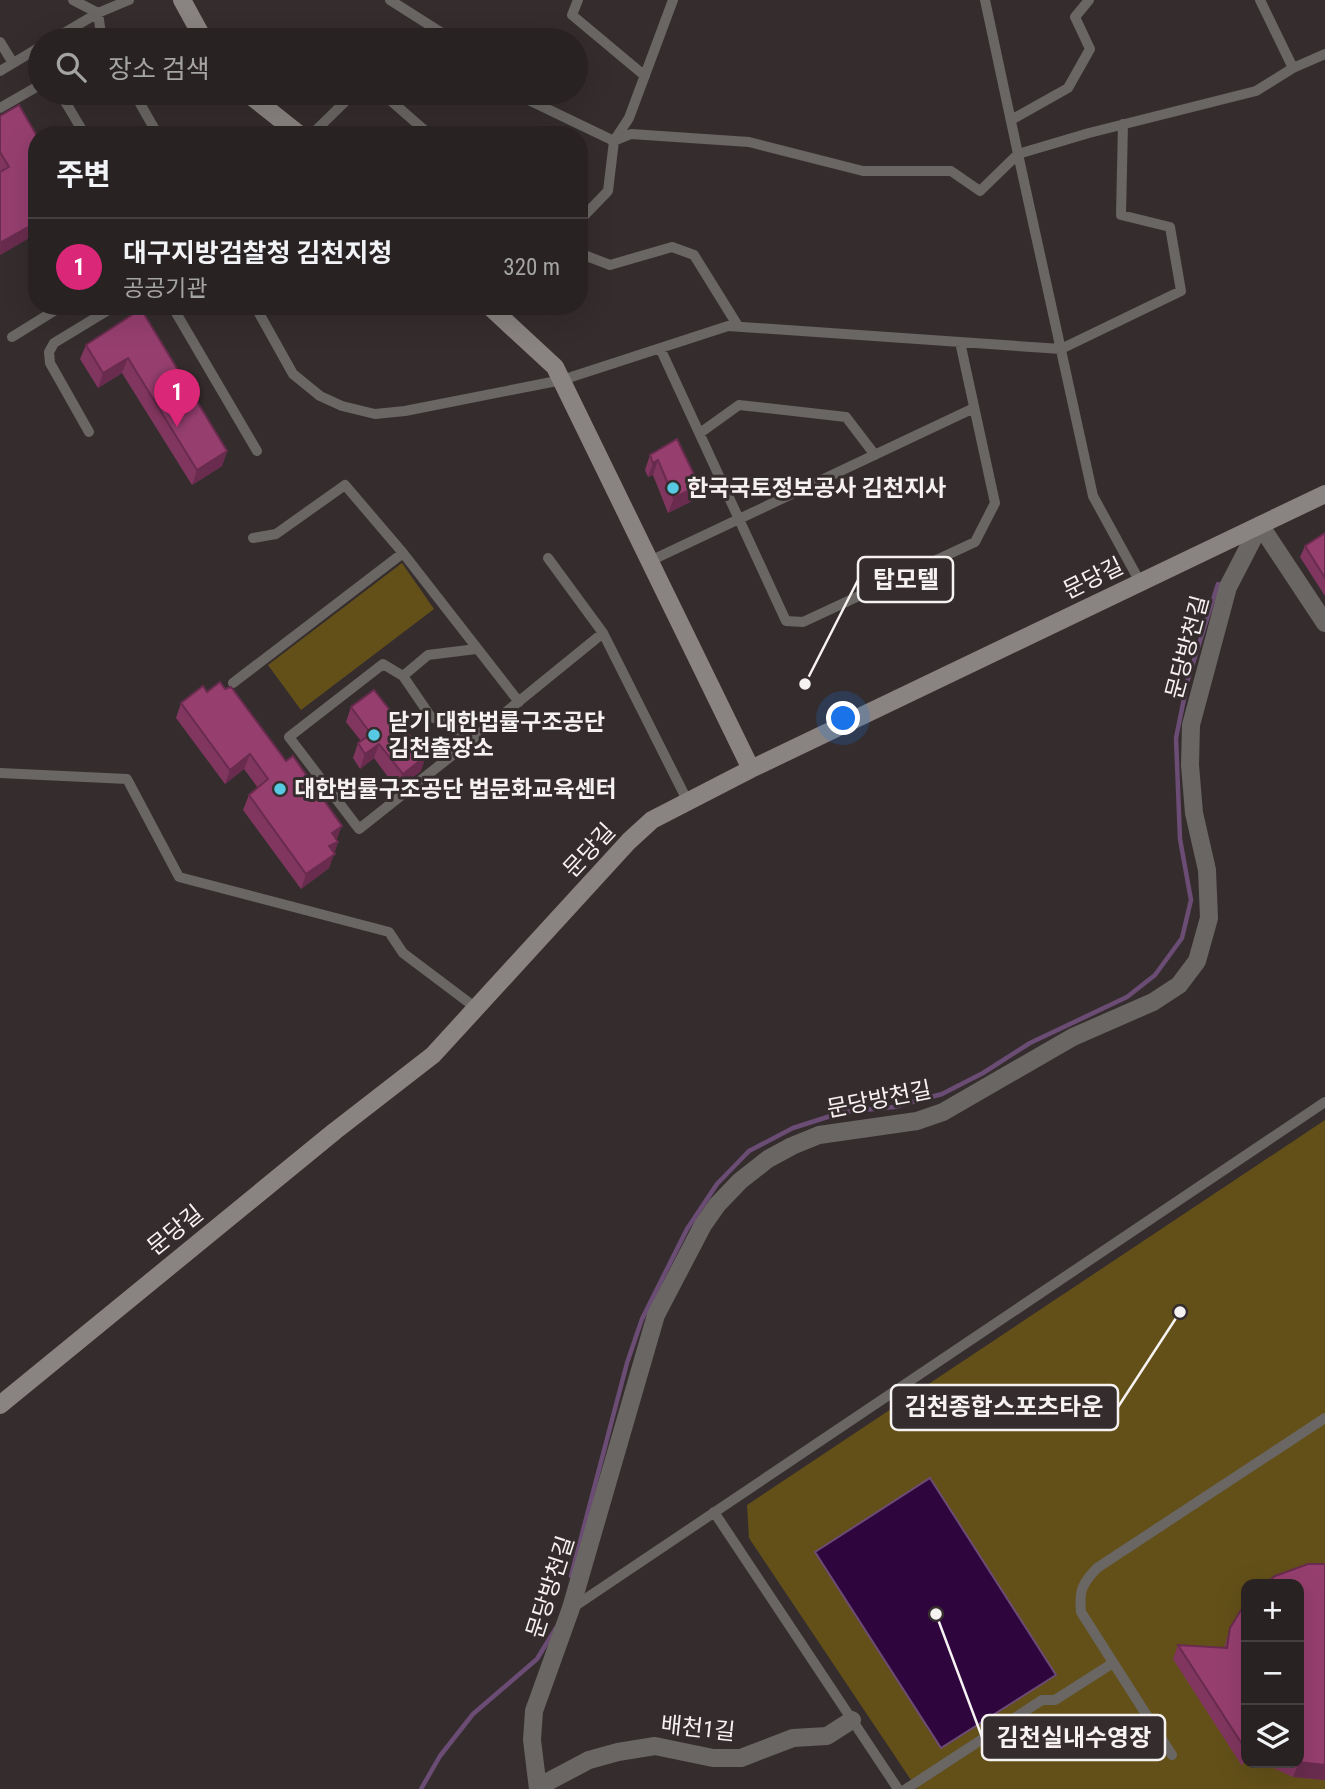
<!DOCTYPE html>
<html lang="ko">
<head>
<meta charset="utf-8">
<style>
  :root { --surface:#282222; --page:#342f2f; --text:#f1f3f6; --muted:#a5a4a5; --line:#443f40; --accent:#db2777 }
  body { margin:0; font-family:"Roboto Condensed","Noto Sans KR",sans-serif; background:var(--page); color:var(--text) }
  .controls { position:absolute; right:21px; bottom:21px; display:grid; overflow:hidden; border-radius:14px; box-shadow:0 7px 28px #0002 }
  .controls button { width:63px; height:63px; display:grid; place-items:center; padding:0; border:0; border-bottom:2px solid var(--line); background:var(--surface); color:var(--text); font:35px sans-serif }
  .you { position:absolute; left:844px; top:719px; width:24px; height:24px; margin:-18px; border:5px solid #fff; border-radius:50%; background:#1a73e8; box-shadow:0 0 0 10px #1a73e833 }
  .badge { display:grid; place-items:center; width:46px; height:46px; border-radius:50%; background:var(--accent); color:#fff; font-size:23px; font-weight:700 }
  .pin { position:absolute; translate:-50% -58px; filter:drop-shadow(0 2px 4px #0008) }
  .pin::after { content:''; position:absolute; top:37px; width:24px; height:21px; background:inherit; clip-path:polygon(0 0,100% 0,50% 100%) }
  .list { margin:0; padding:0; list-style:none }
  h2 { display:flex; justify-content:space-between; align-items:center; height:91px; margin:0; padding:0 28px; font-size:30px }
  h2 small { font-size:23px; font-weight:400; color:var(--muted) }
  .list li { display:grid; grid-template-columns:46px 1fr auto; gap:21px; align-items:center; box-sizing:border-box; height:98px; padding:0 28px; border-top:2px solid var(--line) }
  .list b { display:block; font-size:26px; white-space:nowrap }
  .list p { margin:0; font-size:23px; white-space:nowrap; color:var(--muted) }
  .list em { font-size:23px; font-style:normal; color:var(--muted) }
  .icon { flex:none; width:38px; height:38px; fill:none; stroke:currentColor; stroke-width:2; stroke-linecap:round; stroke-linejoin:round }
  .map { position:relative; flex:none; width:1325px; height:1789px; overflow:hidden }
  .search { position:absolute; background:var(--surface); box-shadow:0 7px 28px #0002; left:28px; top:28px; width:560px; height:77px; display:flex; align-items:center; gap:18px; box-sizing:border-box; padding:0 24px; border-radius:38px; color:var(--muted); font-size:26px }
  .panel { position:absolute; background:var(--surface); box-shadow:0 7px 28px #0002; left:28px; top:126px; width:560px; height:189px; border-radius:28px }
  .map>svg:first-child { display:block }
  .green { fill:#635019; fill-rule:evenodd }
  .water { fill:#2f053e; stroke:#6b4c74; stroke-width:2 }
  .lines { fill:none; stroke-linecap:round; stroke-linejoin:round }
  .stream { stroke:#6b4c74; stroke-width:4.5 }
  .lane { stroke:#696664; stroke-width:10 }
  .street { stroke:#696664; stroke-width:18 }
  .secondary { stroke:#898481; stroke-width:18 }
  .wall { fill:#81365f }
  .shaded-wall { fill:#692c4e }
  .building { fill:#963f6f; stroke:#692c4e; stroke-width:2 }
  .poi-dot { fill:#57c9e2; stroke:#352d2d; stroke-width:2.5 }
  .labels { text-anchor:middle; stroke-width:6; stroke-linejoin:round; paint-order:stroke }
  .poi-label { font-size:23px; font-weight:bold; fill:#f7f2f2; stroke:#352d2d; text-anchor:start }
  .street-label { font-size:23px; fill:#f7f2f2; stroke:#352d2d }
  .leader { fill:none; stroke:#f7f2f2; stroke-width:2.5 }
  .callout-dot { fill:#f7f2f2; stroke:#352d2d; stroke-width:2.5 }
  .callout { fill:#352d2d; stroke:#f7f2f2; stroke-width:2.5 }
  .callout-label { font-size:24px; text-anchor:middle; font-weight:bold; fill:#f7f2f2 }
</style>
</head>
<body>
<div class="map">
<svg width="1325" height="1789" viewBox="0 0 1325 1789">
  <rect width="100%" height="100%" fill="#352d2d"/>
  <path class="green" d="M402 563 434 609 301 710 268 665Z
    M1325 1120V1789H917L749 1538 747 1505ZM1246 1584H1299V1763H1246Z"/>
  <path class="water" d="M930 1478 1056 1675 941 1748 815 1552Z"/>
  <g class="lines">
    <path class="stream" d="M571 1576 627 1363 642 1319 687 1229 717 1184 749 1151 793 1128 843 1112 894 1107 942 1094 983 1073 1030 1043 1127 997 1155 975 1182 938 1191 900 1180 839 1176 738 1188 679 1218 584
      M421 1789 440 1756 473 1714 537 1659 556 1628"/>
    <path class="lane" d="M73 0 98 13 101 34 105 40
      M390 0 453 40
      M578 0 572 15 645 76
      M985 0 1018 154 1089 133 1256 91 1293 68 1325 54
      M1260 0 1293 68
      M52 40 98 13 129 0
      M0 42 13 63
      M0 71 40 47
      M60 93 85 135
      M134 93 158 135
      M382 93 430 135
      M514 93 614 141 631 134 749 142 863 171H951L980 191 1018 154 1093 496 1140 582
      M0 108 40 85
      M1011 120 1068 88 1090 49 1075 17 1089 0
      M311 135 352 95 378 93
      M579 221 608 191 614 141 629 118 673 0
      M579 253 610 265 672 247 694 255 738 326
      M172 306 257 451
      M255 306 293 374 320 396 342 406 375 414 405 411 562 380 728 326 1061 349 1181 291 1170 227 1121 215 1123 124
      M12 337 62 306
      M660 348 786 621 803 622 975 542 995 503 960 342
      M89 432 50 363 49 352 54 343 115 306
      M700 433 739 405 846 417 875 455
      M253 538 276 534 345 485 403 553 519 702
      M548 558 603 633 688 802
      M650 561 974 408
      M476 649 428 655 403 676 431 717 451 724 469 742 603 633
      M403 676 383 664 289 737 359 829 469 742
      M233 683 403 553
      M0 773 127 779 179 877 389 932 403 953 476 1008
      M714 1512 898 1789
      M572 1608 1325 1102
      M1172 1755 1081 1612C1079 1590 1082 1584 1097 1568L1325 1418
      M906 1789 1042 1700H1055L1113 1663"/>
    <path class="street" d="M538 1787 589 1760 618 1752 655 1746 713 1758H741L793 1738 827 1736 852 1720
      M538 1789 532 1740 534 1711 571 1608 656 1315 703 1225 717 1205 740 1181 768 1159 792 1146 819 1135 917 1121 943 1112 1073 1037 1153 1002 1179 985 1197 961 1209 918 1207 870 1194 813 1190 765 1191 725 1228 587 1260 525 1325 623"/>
    <path class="secondary" d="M182 0 204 40
      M247 93 300 135
      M489 306 555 367 751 769
      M0 1405 335 1131 433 1055 629 841 652 820 751 769 1325 494"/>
  </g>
  <path class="wall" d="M0 116 37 136V240L34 235 0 255Z
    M141 309 227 451 222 466 192 485 122 373 98 388 80 359 86 345Z
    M650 455 699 485 694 500 668 513 653 475 648 477 645 470Z
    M1325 533V596L1300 557 1305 546Z
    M225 689 338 842 329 868 301 889 243 810 249 795 258 788 244 769 225 784 176 718 181 703 207 692Z
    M351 707 421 771 397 789 374 758 360 769 353 758 358 743 361 741 346 722Z
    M1246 1602V1757L1242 1766 1173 1659 1178 1645 1224 1648 1230 1628Z
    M1263 1763H1299L1325 1780 1293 1777Z"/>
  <path class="shaded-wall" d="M37 222V228L34 235 0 255V243Z
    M128 358 122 373 98 388 103 373Z
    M227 451 222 466 192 485 197 470Z
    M658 460 653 475 648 477 653 463Z
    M699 485 694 500 668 513 674 498Z
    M379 744 374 758 360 769 365 754Z
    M250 754 244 769 225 784 230 770Z
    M426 756 421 771 397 789 403 774Z
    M342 826 336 841 338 842 329 868 301 889 306 874 332 833Z
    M1299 1762 1325 1765V1780L1293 1777Z"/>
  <path class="building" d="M19 105 37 136V222L0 243V172L9 167 0 152V116Z
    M141 309 227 451 197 470 128 358 103 373 86 345Z
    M677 439 699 485 674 498 658 460 653 463 650 455Z
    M1325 533V578L1305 546Z
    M220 682 225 689 231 687 286 761 293 756 342 826 332 833 338 842 329 846 335 854 306 874 249 795 268 779 250 754 230 770 181 703 203 686 207 692Z
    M374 690 426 756 403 774 379 744 365 754 358 743 371 734 351 707Z
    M1308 1564H1325V1765L1299 1762V1584H1265L1275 1576Z
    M1246 1602V1750L1178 1645 1227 1648 1230 1628Z"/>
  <g class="poi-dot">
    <circle cx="673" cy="488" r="7"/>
    <circle cx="374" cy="735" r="7"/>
    <circle cx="280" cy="789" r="7"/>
  </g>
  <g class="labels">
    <g class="poi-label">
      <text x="687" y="496">한국국토정보공사 김천지사</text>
      <text x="388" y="730">닫기 대한법률구조공단<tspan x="388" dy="26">김천출장소</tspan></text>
      <text x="294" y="797">대한법률구조공단 법문화교육센터</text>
    </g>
    <g class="street-label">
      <text transform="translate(1093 578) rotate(-26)" y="8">문당길</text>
      <text transform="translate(1187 647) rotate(-75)" y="8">문당방천길</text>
      <text transform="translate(589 850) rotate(-47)" y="8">문당길</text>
      <text transform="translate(879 1099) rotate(-11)" y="8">문당방천길</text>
      <text transform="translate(175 1230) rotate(-39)" y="8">문당길</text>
      <text transform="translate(550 1587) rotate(-72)" y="8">문당방천길</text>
      <text transform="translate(698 1728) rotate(6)" y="8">배천1길</text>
    </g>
  </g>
  <path class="leader" d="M805 684L858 580M1180 1312L1118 1407M936 1614L982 1737"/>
  <g class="callout-dot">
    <circle cx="805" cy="684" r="7"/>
    <circle cx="1180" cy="1312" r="7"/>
    <circle cx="936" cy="1614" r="7"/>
  </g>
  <g class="callout">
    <rect x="858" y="557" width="95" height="45" rx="7"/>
    <rect x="891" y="1385" width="227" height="45" rx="7"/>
    <rect x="982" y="1715" width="183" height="45" rx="7"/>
  </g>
  <g class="callout-label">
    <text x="906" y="588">탑모텔</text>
    <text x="1004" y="1415">김천종합스포츠타운</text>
    <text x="1074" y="1746">김천실내수영장</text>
  </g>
</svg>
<div class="controls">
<button>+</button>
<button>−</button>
<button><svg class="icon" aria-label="layers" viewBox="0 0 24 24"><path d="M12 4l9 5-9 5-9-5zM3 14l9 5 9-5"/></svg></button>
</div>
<div class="you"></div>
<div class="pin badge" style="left:177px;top:427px">1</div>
<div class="search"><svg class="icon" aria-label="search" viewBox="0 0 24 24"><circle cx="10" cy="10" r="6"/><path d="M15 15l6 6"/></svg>장소 검색</div>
<section class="panel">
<h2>주변<small></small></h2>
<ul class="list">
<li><span class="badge">1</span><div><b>대구지방검찰청 김천지청</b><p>공공기관</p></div><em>320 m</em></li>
</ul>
</section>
</div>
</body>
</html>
